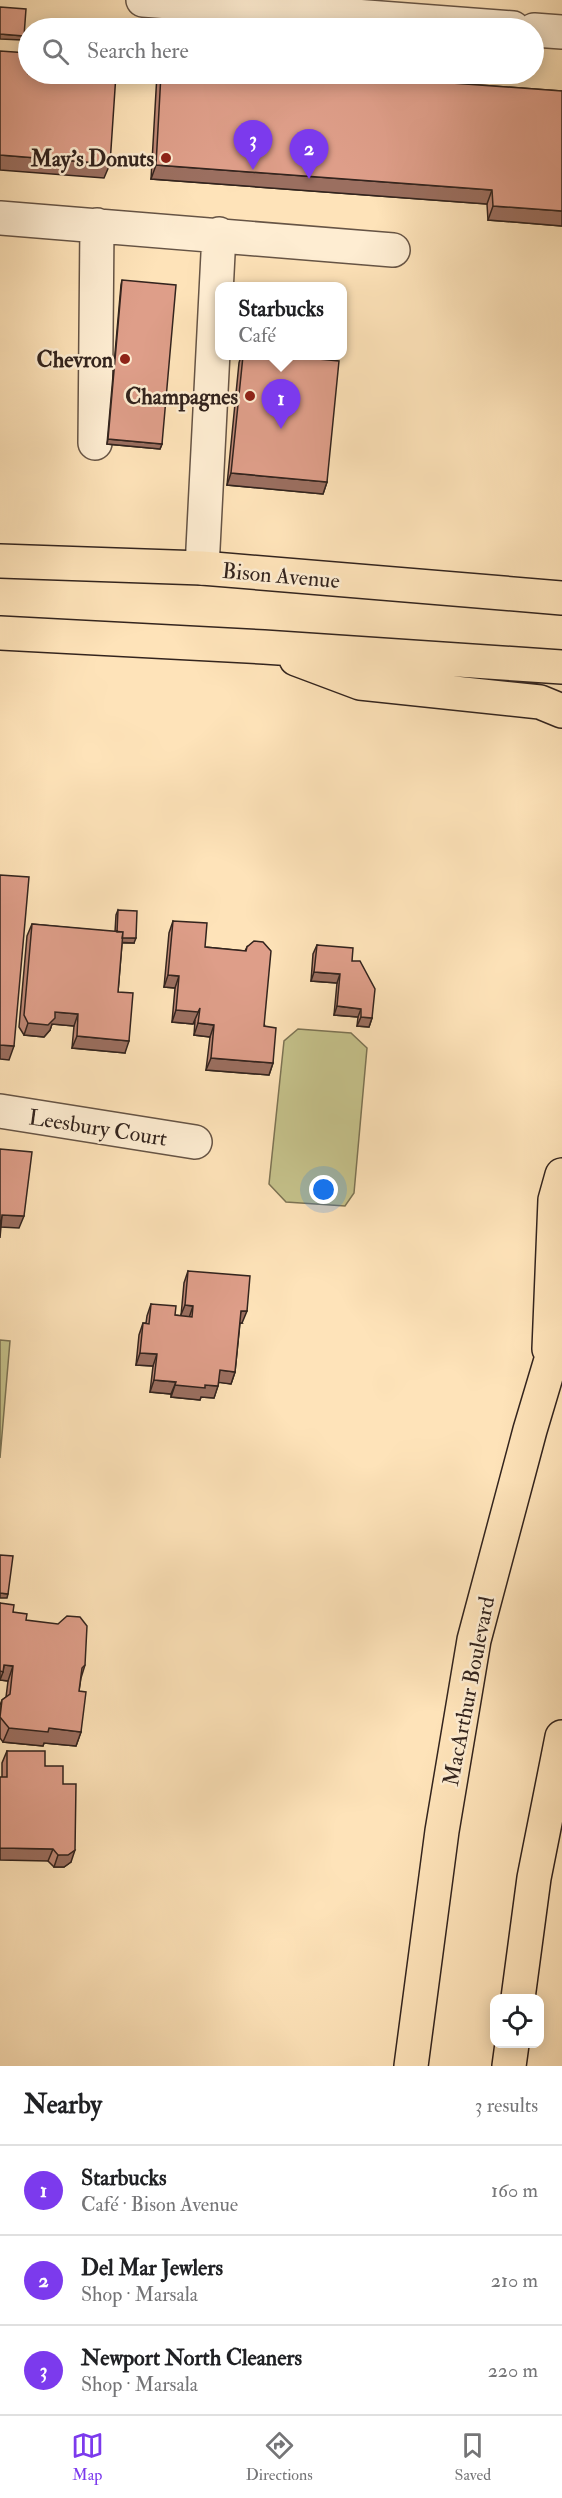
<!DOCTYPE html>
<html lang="en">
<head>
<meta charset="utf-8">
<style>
  :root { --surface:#fff; --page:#f2f2f2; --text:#202124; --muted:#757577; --line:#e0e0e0; --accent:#7c3aed }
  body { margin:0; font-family:"IM FELL Double Pica",serif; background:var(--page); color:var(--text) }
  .controls { position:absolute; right:18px; bottom:18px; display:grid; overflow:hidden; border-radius:12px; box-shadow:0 3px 15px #0003 }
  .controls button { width:54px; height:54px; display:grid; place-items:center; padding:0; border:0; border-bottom:2px solid var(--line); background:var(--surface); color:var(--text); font:30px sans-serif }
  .you { position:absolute; left:324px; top:1190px; width:21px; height:21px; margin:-15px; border:4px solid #fff; border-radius:50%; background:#1a73e8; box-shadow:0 0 0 9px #1a73e833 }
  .badge { display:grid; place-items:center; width:39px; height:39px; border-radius:50%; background:var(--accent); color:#fff; font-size:20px; font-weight:700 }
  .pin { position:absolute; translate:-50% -50px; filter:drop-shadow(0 2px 3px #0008) }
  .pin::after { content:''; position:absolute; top:32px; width:21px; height:18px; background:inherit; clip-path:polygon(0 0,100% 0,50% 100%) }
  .popup { position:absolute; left:215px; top:282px; width:132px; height:78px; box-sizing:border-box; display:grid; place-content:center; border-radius:12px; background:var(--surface); filter:drop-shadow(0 2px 4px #0005); font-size:20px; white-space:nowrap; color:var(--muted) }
  .popup b { font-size:22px; color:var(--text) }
  .popup::after { content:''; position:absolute; left:50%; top:100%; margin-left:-12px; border:12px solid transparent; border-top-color:var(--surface) }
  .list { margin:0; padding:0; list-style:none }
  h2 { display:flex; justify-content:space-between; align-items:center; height:78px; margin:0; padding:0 24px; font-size:26px }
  h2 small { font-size:20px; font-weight:400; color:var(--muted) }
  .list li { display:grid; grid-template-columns:39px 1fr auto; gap:18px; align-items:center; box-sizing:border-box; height:90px; padding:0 24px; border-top:2px solid var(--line) }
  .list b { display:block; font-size:22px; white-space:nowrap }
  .list p { margin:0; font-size:20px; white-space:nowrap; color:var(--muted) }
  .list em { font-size:20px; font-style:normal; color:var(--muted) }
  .icon { flex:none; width:33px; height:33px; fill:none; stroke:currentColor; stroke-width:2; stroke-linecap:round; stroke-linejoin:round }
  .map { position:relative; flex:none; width:562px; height:2066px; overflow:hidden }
  .search { position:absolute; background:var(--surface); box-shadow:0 3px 15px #0003; left:18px; right:18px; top:18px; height:66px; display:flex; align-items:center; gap:15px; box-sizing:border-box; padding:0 21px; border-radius:33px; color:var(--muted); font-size:22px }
  .sheet { height:348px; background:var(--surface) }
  nav { display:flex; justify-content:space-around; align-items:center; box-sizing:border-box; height:84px; border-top:2px solid var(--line); background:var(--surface); font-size:16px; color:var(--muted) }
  nav a { display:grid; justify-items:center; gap:3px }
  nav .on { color:var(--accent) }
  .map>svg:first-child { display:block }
  .green { fill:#c5c28b; stroke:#7c7354; stroke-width:1.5 }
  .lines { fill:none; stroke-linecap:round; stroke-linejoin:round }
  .minor-casing { stroke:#665445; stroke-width:36 }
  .major-casing { stroke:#33241e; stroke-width:36 }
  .minor { stroke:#feedd2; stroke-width:33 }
  .major { stroke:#fee3b9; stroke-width:33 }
  .wall { fill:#bf8876; stroke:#33241e; stroke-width:1.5 }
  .shaded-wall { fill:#9b6f60; stroke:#33241e; stroke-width:1.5 }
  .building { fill:#de9e89; stroke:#33241e; stroke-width:1.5 }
  .poi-dot { fill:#8f2418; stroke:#feedd2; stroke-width:2 }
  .labels { text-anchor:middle; stroke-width:5; stroke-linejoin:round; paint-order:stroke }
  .poi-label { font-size:22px; font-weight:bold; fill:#33241e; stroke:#feedd2; text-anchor:end }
  .street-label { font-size:22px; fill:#33241e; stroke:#feedd2 }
</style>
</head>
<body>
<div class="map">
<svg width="562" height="2066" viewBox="0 0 562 2066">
  <rect width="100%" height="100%" fill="#fee3b9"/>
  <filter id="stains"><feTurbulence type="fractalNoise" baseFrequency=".00333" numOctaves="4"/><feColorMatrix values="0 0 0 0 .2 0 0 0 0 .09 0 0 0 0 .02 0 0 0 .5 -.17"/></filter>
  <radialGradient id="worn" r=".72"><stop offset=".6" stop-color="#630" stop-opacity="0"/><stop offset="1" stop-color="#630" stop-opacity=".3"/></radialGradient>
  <path class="green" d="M298 1029 351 1033 367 1048 354 1193 345 1206 286 1202 269 1184 284 1041Z
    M0 1340 10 1341 0 1458Z"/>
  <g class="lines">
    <g class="minor-casing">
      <path id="minor" d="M143 0 513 28
        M534 30 562 32
        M0 218 393 250
        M95 443 97 225
        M202 568 219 234
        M0 1111 195 1142"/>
    </g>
    <g class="major-casing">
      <path id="major" d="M0 561 202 568 562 598
        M0 633 264 647 562 667
        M296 659 360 683 540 702 562 711
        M549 1349 555 1200 562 1175
        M518 1998 534 1878 562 1737
        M411 2066 442 1831 474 1640 530 1430 562 1323
        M509 2066 512 2044"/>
    </g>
    <use href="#minor" class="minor"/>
    <use href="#major" class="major"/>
  </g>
  <path class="wall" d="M157 74H327L562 91V226L488 220 487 204 151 179Z
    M122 280 162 444 160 449 107 444 121 285Z
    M241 356H287L327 482 323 494 227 485 239 363Z
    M118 910 134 943H122L118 992 125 1053 72 1048 74 1026 52 1024 50 1030 44 1037 24 1035 19 1027 27 936 32 924 115 932 116 915Z
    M173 921 205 947 245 951 247 947 273 1063 269 1075 206 1070 210 1037 194 1035 195 1020 193 1024 172 1022 175 988 164 987 169 933Z
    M317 945 352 961 372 1018 369 1027 357 1026 358 1017 334 1015 337 983 311 981 313 954Z
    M188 1271 242 1323H240L235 1372 231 1384 219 1382 214 1398 201 1397 200 1400 171 1397V1394L150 1392 153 1366 136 1365 139 1335 143 1323H146L147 1316 151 1304 175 1315 181 1316 184 1283Z
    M0 1603 13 1612 26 1620 85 1665 81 1678 79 1691 81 1732 76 1746 44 1743 43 1746 3 1742 0 1738V1705L2 1700 6 1697 8 1681 0 1680Z
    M7 1751 45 1766 63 1784 71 1862 64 1867H54L48 1861 2 1777V1763Z"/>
  <path class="shaded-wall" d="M0 34 24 36 22 40 0 39Z
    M0 155 110 164 104 178 0 170Z
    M156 165 492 190 487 204 151 179Z
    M493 206 562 211V226L488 220Z
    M108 439 162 444 160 449 107 444Z
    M231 473 327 482 323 494 227 485Z
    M116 937 136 938 134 943 114 942Z
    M314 972 340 974 337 983 311 981Z
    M168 975 179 976 175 988 164 987Z
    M337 1006 361 1009 358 1017 334 1015Z
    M200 1008 193 1024 172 1022 176 1010Z
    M55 1012 78 1014 74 1026 52 1024 50 1030 44 1037 24 1035 28 1023Z
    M361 1017 372 1018 369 1027 357 1026Z
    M198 1023 214 1025 210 1037 194 1035Z
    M77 1036 129 1041 125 1053 72 1048Z
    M0 1045 14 1046 9 1060 0 1059Z
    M211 1058 273 1063 269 1075 206 1070Z
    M2 1215 24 1216 19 1228 0 1227Z
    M185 1305 193 1306 189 1318 180 1317Z
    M241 1311H247L242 1323H237Z
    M140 1353 157 1354 153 1366 136 1365Z
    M220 1370 235 1372 231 1384 215 1382Z
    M154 1380 176 1382 171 1394 150 1392Z
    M175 1385H205L218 1386 214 1398 201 1397 200 1400 171 1397Z
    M0 1593 8 1594 7 1598H0Z
    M4 1665 13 1666 8 1681 0 1680 3 1672Z
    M9 1728H49L81 1732 76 1746 44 1743 43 1746 3 1742Z
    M0 1848 53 1849 48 1861 0 1860Z
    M75 1850 71 1862 64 1867H54L58 1855Z"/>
  <path class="building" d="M0 7 26 9 24 36 0 34Z
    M0 51 28 53V74H116L110 164 0 155Z
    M161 74H327L562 91V211L493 206 492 190 156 165Z
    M122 280 176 285 162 444 108 439Z
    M243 356H287L339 361 327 482 231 473Z
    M0 875 29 877 14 1046 0 1045Z
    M118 910 137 911 136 938H122L123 932H117Z
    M173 921 207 923 205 947 246 951 247 947 254 941 263 942 271 951 264 1026 276 1028 273 1063 211 1058 214 1025 198 1023 200 1008 198 1012 176 1010 179 976 168 975Z
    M32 924 123 932 118 992 133 993 129 1041 77 1036 78 1014 55 1012V1018L48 1025 28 1023 24 1015Z
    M317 945 353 948 352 961H360L375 989 372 1018 361 1017V1009L337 1006 340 974 314 972Z
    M0 1149 32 1152 24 1216 2 1215 0 1238Z
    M188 1271 250 1276 247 1311H241L235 1372 220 1370 218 1386 205 1385V1388L175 1385 176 1382 154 1380 157 1354 140 1353 143 1323 149 1324 151 1304 176 1306 175 1315 192 1317 193 1306 185 1305Z
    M0 1555 13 1556 8 1594 0 1593Z
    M0 1603 14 1605 13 1612 27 1614 26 1620 58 1624 67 1616 80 1617 87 1626 85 1665 82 1668 79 1691 86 1692 81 1732 49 1728 48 1732 9 1728 0 1717 2 1700 10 1694 13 1666 4 1665 3 1672 0 1671Z
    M7 1751H45V1766H63V1784H76L75 1850 68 1855H58L53 1849 0 1848V1777H7Z"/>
  <g class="poi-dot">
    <circle cx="166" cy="158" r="6"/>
    <circle cx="125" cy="359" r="6"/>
    <circle cx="250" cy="396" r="6"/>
  </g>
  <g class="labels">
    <g class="poi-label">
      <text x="154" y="166">May’s Donuts</text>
      <text x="113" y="367">Chevron</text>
      <text x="238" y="404">Champagnes</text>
    </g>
    <g class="street-label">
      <text transform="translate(281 575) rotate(5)" y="8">Bison Avenue</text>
      <text transform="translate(98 1127) rotate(9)" y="8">Leesbury Court</text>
      <text transform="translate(468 1691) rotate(-79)" y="8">MacArthur Boulevard</text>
    </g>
  </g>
  <rect width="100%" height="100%" filter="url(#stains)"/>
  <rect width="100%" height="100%" fill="url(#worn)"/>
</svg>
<div class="controls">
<button><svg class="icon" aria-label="locate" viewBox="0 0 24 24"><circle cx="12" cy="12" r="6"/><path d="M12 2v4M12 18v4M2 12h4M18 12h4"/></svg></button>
</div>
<div class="you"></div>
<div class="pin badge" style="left:281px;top:429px">1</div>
<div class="popup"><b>Starbucks</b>Café</div>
<div class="pin badge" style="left:309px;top:179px">2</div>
<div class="pin badge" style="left:253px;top:170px">3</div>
<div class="search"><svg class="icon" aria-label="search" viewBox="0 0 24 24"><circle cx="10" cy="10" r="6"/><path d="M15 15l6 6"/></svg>Search here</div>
</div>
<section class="sheet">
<h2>Nearby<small>3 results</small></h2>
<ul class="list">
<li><span class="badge">1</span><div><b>Starbucks</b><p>Café · Bison Avenue</p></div><em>160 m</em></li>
<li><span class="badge">2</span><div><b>Del Mar Jewlers</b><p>Shop · Marsala</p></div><em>210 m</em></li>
<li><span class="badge">3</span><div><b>Newport North Cleaners</b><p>Shop · Marsala</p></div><em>220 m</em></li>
</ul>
</section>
<nav>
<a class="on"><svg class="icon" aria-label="map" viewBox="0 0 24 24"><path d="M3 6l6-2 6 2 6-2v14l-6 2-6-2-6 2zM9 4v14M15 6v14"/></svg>Map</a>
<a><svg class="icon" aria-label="directions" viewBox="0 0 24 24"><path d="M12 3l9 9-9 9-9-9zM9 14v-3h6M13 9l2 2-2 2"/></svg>Directions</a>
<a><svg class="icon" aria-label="saved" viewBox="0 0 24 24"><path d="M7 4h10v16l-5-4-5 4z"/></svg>Saved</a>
</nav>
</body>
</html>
